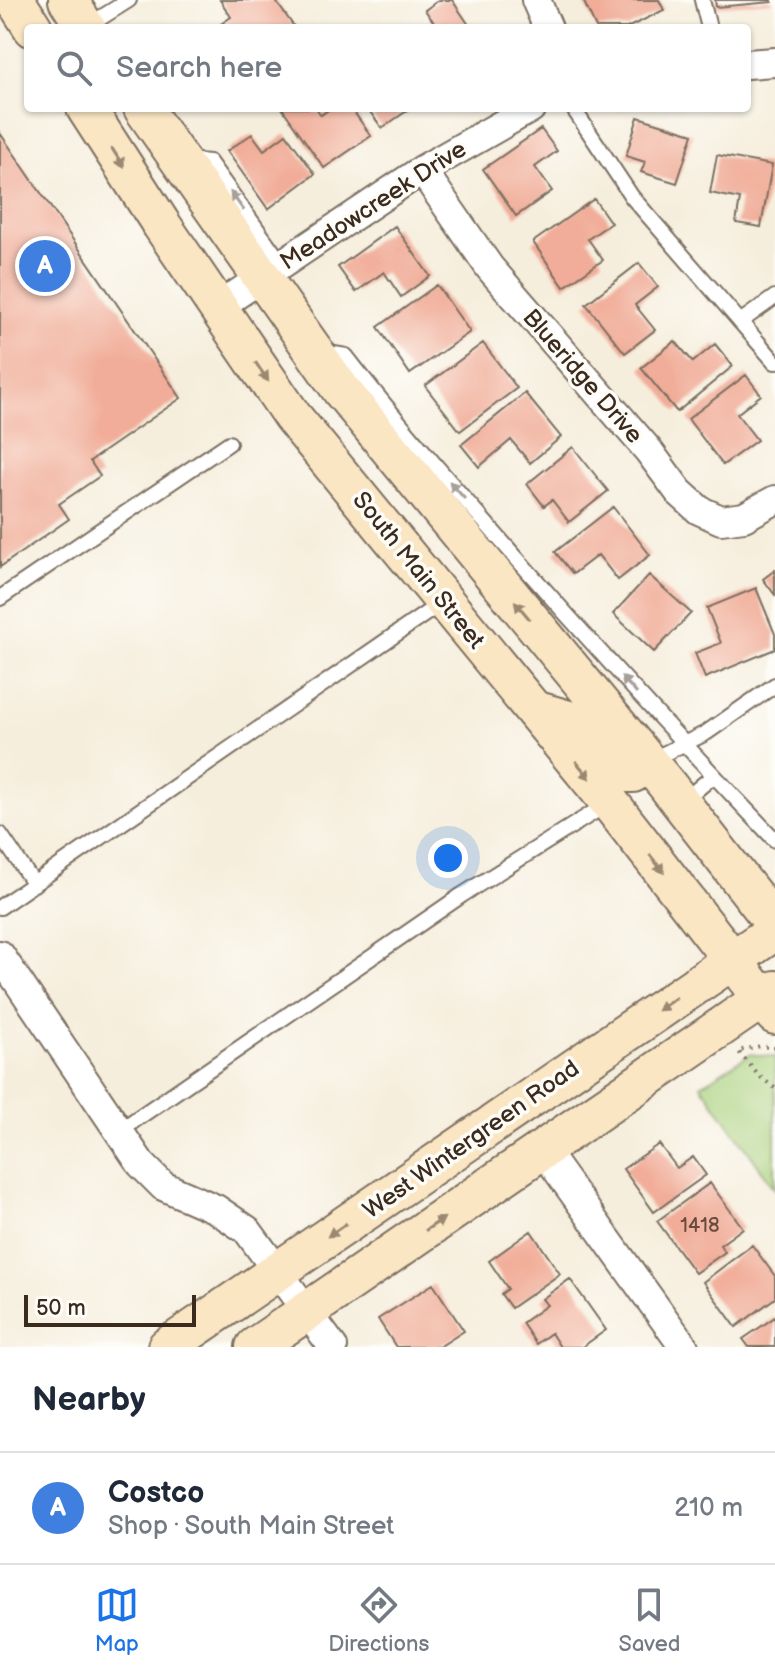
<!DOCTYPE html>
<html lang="en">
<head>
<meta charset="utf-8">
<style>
  :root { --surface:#fff; --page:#f2f2f3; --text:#1f2937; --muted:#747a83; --line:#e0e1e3; --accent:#1a73e8 }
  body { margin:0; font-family:"Balsamiq Sans",sans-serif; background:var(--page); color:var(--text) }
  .scale { position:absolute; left:24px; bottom:20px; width:172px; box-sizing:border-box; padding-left:8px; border:4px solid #3b2a1e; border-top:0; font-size:22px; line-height:28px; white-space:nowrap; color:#3b2a1e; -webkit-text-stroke:6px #fdfcf7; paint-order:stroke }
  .you { position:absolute; left:448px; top:858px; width:28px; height:28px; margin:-20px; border:6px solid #fff; border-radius:50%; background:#1a73e8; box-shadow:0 0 0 12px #1a73e833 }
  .badge { display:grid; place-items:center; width:52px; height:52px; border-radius:50%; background:var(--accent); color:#fff; font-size:26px; font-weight:700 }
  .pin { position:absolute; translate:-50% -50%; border:4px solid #fff; box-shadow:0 2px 8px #0006 }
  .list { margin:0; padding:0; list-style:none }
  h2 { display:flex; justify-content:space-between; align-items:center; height:104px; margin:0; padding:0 32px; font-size:34px }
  h2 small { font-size:26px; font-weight:400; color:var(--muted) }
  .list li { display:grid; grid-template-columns:52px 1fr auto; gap:24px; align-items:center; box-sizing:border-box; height:112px; padding:0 32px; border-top:2px solid var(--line) }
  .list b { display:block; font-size:30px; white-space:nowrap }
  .list p { margin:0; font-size:26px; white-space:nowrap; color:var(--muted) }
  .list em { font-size:26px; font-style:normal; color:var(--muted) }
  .icon { flex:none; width:44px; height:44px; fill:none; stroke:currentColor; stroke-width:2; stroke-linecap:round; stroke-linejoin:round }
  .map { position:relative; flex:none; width:775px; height:1347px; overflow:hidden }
  .search { position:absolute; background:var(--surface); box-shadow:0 2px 6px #0004; left:24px; right:24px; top:24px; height:88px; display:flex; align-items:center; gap:20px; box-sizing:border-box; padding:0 28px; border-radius:8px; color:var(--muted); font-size:30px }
  .sheet { height:216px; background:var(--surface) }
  nav { display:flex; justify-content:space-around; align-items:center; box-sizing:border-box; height:112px; border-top:2px solid var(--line); background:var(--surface); font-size:22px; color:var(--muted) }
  nav a { display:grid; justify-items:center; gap:4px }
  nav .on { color:var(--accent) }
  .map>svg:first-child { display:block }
  .green { fill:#a8d07c; stroke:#727d4d; stroke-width:2 }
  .building { fill:#f1ad99 }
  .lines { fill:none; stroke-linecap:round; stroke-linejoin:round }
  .lane-casing { stroke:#7c6f61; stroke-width:18 }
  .street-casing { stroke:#7c6f61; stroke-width:32 }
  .secondary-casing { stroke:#7c6f61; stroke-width:42 }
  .path { stroke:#7c6f61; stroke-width:4; stroke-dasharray:2 6; stroke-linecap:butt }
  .lane { stroke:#fff; stroke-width:14 }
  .street { stroke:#fff; stroke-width:28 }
  .secondary { stroke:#fbe6c4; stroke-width:38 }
  .oneway { fill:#9b8871 }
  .oneway2 { fill:#a79f9a }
  .labels { text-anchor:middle; stroke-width:7; stroke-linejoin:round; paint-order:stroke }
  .number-label { font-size:20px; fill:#684b3d }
  .street-label { font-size:24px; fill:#3b2a1e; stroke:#fdfcf7 }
</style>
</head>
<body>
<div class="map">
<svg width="775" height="1347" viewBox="0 0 775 1347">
  <rect width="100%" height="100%" fill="#fdfcf7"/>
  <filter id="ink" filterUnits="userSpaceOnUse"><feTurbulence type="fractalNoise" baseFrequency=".0125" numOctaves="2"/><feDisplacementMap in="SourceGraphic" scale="16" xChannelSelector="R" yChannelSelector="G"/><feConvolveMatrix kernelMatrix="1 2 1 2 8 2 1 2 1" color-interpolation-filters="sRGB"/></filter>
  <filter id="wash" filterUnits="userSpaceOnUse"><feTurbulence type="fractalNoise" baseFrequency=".006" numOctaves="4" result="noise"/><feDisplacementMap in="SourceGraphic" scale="32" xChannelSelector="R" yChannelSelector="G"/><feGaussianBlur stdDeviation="1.8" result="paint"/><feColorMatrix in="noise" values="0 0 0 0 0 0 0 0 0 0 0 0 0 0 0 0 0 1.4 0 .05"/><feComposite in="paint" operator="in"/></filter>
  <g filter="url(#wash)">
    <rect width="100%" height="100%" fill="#f6eedd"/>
    <path class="green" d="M750 1054 775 1057V1189L701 1085Z"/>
    <g id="blocks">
      <path class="building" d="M220 0H275L295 28H215L231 17Z
        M439 0H452L471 28H438L425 10Z
        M583 0H659L664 10 627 28H596Z
        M715 0H772V2L716 7Z
        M282 108H316L321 115 331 108H351L371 136 324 168Z
        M367 108H411L382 128Z
        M638 117 693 134 677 183 641 172 645 162 626 156Z
        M541 129 557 151 535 167 552 191 516 216 483 169Z
        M0 133 181 398 90 461 100 476 59 504 69 519 0 567Z
        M252 134 264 150 286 134 315 174 268 209 227 151Z
        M717 155 772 165 761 227 736 223 740 199 710 193Z
        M594 199 611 223 588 239 603 260 564 287 533 242Z
        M395 226 430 276 401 297 384 272 356 292 338 267Z
        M639 263 658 287 635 305 655 330 625 353 586 304Z
        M437 285 470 332 410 374 378 327Z
        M675 341 693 362 715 344 733 366 677 412 641 368Z
        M483 343 517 388 460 431 425 386Z
        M746 375 761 395 737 414 757 440 723 465 688 419Z
        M525 393 561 437 530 463 511 440 479 467 461 445Z
        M573 447 608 491 569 522 552 500 544 506 527 484Z
        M613 507 650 555 618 580 598 555 573 574 555 552Z
        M775 570V595L763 579Z
        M649 575 691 613 654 652 613 614Z
        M756 588 775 634V649L705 678 695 653 721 643 707 608Z
        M659 1144 677 1168 693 1157 706 1175 654 1212 623 1169Z
        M710 1183 743 1228 720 1245 725 1252 695 1273 657 1221Z
        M531 1231 560 1274 511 1308 501 1294 508 1289 489 1261Z
        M752 1245 775 1276V1298L736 1327 703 1282Z
        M570 1279 606 1330 582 1347H560L551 1333 536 1344 522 1323 547 1305 542 1299Z
        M433 1284 464 1331 439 1347H396L378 1319Z
        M775 1317V1347H749L743 1339Z"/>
    </g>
  </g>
  <g filter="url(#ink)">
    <use href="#blocks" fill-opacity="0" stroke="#7c6f61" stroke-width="2"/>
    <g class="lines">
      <g class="lane-casing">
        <path id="lane" d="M702 0 709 28
          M86 27 129 0
          M573 108 632 197 775 362
          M187 160 209 162 282 264
          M740 322 775 297
          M322 352 346 356C401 427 460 494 519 561 603 656 688 749 775 840
          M0 598 229 443
          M649 761 706 733 775 685
          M681 803 713 776
          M0 834 34 884
          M0 907 444 601
          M119 1131 462 895 607 804"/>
      </g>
      <g class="street-casing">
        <path id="street" d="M536 0 548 28
          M747 64 775 62
          M422 170 490 268 648 450 679 492 699 510 721 520 744 517 775 500
          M218 307 422 170 531 108
          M0 955 141 1164 163 1186 216 1209 247 1230 333 1347
          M543 1150 684 1347"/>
      </g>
      <g class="secondary-casing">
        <path id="secondary" d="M15 0 33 28
          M68 0 86 28
          M86 108 161 224 292 416 610 803 775 1015
          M143 108 342 391 667 785 775 924
          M534 710 579 723 620 773H633L648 762
          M167 1347 775 931
          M255 1347 775 990"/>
      </g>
      <path class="path" d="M775 1048 761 1046 738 1051 759 1076 775 1088"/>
      <use href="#lane" class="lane"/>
      <use href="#street" class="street"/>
      <use href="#secondary" class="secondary"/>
    </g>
    <defs><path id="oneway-solid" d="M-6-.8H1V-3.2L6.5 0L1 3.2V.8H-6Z" transform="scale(2)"/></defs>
    <g class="oneway">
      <use href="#oneway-solid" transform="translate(118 158) rotate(58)"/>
      <use href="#oneway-solid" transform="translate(262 372) rotate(56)"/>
      <use href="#oneway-solid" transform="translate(522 610) rotate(-130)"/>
      <use href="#oneway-solid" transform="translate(583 770) rotate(51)"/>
      <use href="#oneway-solid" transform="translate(657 864) rotate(52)"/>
      <use href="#oneway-solid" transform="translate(667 1004) rotate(145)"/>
      <use href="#oneway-solid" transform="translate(435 1224) rotate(-34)"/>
      <use href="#oneway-solid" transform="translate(337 1230) rotate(145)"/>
    </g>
    <g class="oneway2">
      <use href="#oneway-solid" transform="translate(237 201) rotate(-126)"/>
      <use href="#oneway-solid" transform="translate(457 490) rotate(-131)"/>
      <use href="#oneway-solid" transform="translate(629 685) rotate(-132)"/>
    </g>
  </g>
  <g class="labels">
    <g class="number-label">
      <text x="700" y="1232">1418</text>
    </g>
    <g class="street-label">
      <text transform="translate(373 205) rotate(-33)" y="8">Meadowcreek Drive</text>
      <text transform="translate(583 376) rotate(49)" y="8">Blueridge Drive</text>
      <text transform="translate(419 570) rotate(51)" y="8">South Main Street</text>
      <text transform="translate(471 1139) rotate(-35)" y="8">West Wintergreen Road</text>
    </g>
  </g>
</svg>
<div class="scale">50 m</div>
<div class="you"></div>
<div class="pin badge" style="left:45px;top:266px;background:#3f7fe0">A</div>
<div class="search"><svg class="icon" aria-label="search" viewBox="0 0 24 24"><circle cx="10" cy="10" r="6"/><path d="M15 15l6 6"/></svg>Search here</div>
</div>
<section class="sheet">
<h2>Nearby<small></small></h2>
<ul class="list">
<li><span class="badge" style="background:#3f7fe0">A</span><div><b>Costco</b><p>Shop · South Main Street</p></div><em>210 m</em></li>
</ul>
</section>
<nav>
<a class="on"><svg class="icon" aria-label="map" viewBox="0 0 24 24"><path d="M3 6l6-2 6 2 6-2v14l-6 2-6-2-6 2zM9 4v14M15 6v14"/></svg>Map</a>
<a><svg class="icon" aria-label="directions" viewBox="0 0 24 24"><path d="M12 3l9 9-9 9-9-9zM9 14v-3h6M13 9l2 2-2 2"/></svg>Directions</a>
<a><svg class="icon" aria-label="saved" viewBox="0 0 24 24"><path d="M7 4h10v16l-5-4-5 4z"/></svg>Saved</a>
</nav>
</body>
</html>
